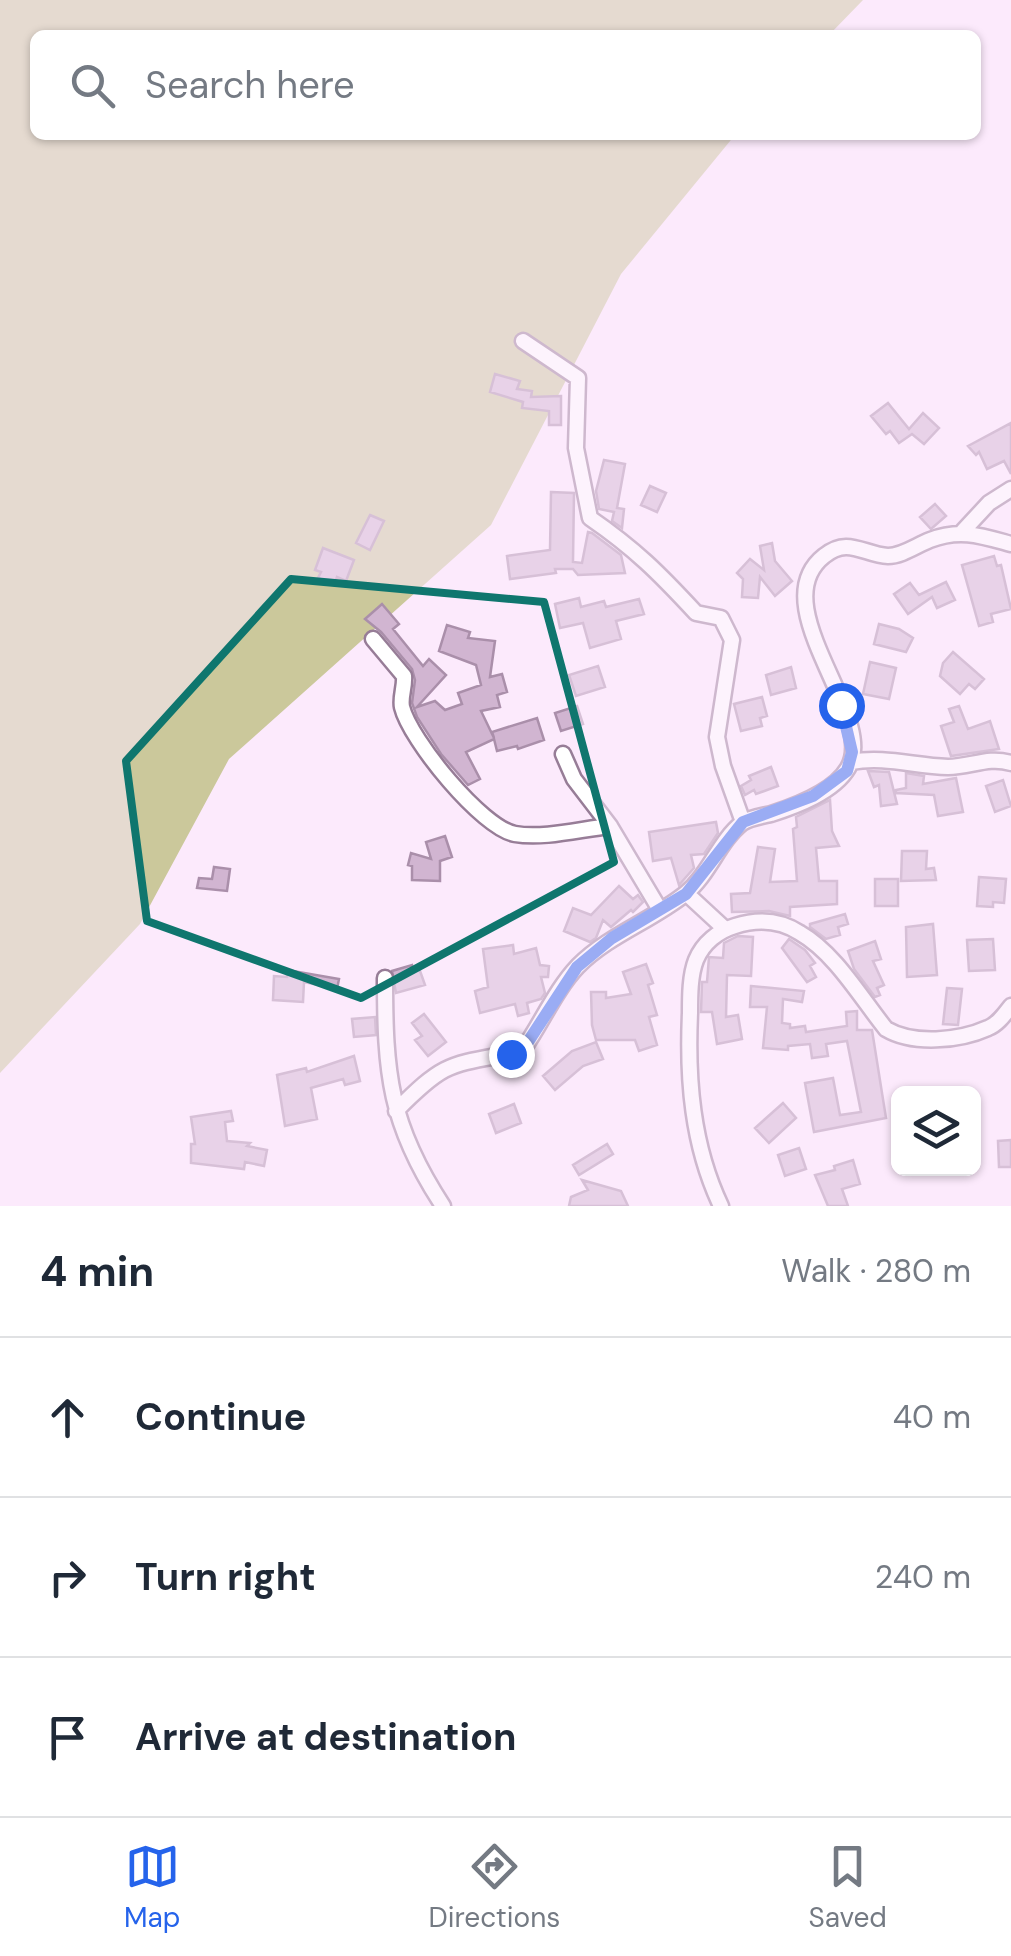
<!DOCTYPE html>
<html lang="en">
<head>
<meta charset="utf-8">
<style>
  :root { --surface:#fff; --page:#f6f6f7; --text:#1f2937; --muted:#747a83; --line:#e0e1e3; --accent:#2563eb }
  body { margin:0; font-family:"DM Sans",sans-serif; background:var(--page); color:var(--text) }
  .controls { position:absolute; right:30px; bottom:30px; display:grid; overflow:hidden; border-radius:15px; box-shadow:0 2px 8px #0004 }
  .controls button { width:90px; height:90px; display:grid; place-items:center; padding:0; border:0; border-bottom:2px solid var(--line); background:var(--surface); color:var(--text); font:50px sans-serif }
  .stop { position:absolute; width:30px; height:30px; margin:-22px; border:8px solid #2563eb; border-radius:50%; background:#fff }
  .stop.end { background:#2563eb; border-color:#fff; box-shadow:0 2px 10px #0008 }
  .list { margin:0; padding:0; list-style:none }
  h2 { display:flex; justify-content:space-between; align-items:center; height:130px; margin:0; padding:0 40px; font-size:42px }
  h2 small { font-size:32px; font-weight:400; color:var(--muted) }
  .list li { display:grid; grid-template-columns:65px 1fr auto; gap:30px; align-items:center; box-sizing:border-box; height:160px; padding:0 40px; border-top:2px solid var(--line) }
  .list b { display:block; font-size:38px; white-space:nowrap }
  .list em { font-size:32px; font-style:normal; color:var(--muted) }
  .icon { flex:none; width:55px; height:55px; fill:none; stroke:currentColor; stroke-width:2; stroke-linecap:round; stroke-linejoin:round }
  .map { position:relative; flex:none; width:1011px; height:1206px; overflow:hidden }
  .search { position:absolute; background:var(--surface); box-shadow:0 2px 8px #0004; left:30px; right:30px; top:30px; height:110px; display:flex; align-items:center; gap:25px; box-sizing:border-box; padding:0 35px; border-radius:15px; color:var(--muted); font-size:38px }
  .sheet { height:610px; background:var(--surface) }
  nav { display:flex; justify-content:space-around; align-items:center; box-sizing:border-box; height:140px; border-top:2px solid var(--line); background:var(--surface); font-size:28px; color:var(--muted) }
  nav a { display:grid; justify-items:center; gap:5px }
  nav .on { color:var(--accent) }
  .map>svg:first-child { display:block }
  .green { fill:#cbc89b }
  .building { fill:#d1b5d1; stroke:#aa8faa; stroke-width:2.5 }
  .lines { fill:none; stroke-linecap:round; stroke-linejoin:round }
  .street-casing { stroke:#977d97; stroke-width:19 }
  .street { stroke:#fff; stroke-width:14 }
  .route { stroke:#2563eb; stroke-width:12 }
  .marked { fill:none; stroke:#0f766e; stroke-width:8; stroke-linejoin:round }
</style>
</head>
<body>
<div class="map">
<svg width="1011" height="1206" viewBox="0 0 1011 1206">
  <rect width="100%" height="100%" fill="#fceafc"/>
  <path class="green" d="M0 0H863L829 35H35V135H735L621 274 491 525 229 759 140 924 0 1073Z"/>
  <path class="building" d="M495 374 520 381 517 389 532 391 531 397 561 396V425H549V411L522 408 523 402 490 392Z
    M888 403 909 429 923 413 939 428 924 444 912 434 899 443 890 431 886 434 871 416Z
    M1011 423V474L1004 461 987 469 979 452 976 455 968 446Z
    M604 460 625 464 617 508 624 509 622 528 612 521 614 512 599 509 596 491Z
    M650 486 666 493 657 512 641 505Z
    M551 492 574 493 573 562 582 563 588 532 592 533 621 555 625 573 578 575 573 569H555L556 573 510 579 507 556 550 550Z
    M935 504 946 516 931 529 920 517Z
    M370 515 384 521 370 550 356 543Z
    M772 543 775 561 792 581 775 596 760 577 758 598 742 597 743 579 737 573 750 559 764 570 760 546Z
    M323 548 354 560 346 581 337 577 334 585 318 578 321 572 315 570Z
    M994 556 997 566 1001 565 1011 609 991 614 993 622 979 626 962 565Z
    M946 582 955 600 937 608 932 597 908 614 894 594 910 583 919 595Z
    M579 598 581 607 604 601 606 607 639 599 644 614 616 621 621 639 590 648 583 623 560 628 555 604Z
    M382 604 399 624 393 629 423 666 429 659 446 675 417 707 435 701 445 710 462 704 458 693 481 685 476 665 439 651 447 625 470 632 468 638 495 641 490 677 502 674 507 692 497 695 500 707 481 711 494 738 492 732 537 718 544 740 518 749 517 746 497 751 494 739 466 752 480 779 468 785 441 754 417 717 412 703 415 680 412 669 381 632 365 619Z
    M879 624 899 629 913 638 906 652 874 644Z
    M953 652 984 679 975 689 969 684 960 694 940 676 943 663Z
    M870 662 896 668 889 699 863 694Z
    M598 666 605 687 576 696 569 675Z
    M791 667 796 688 771 695 766 675Z
    M762 697 767 716 760 718 762 726 741 731 734 704Z
    M577 706 583 724 561 731 555 713Z
    M959 706 968 729 990 721 999 749 951 756 941 726 954 722 949 709Z
    M771 767 778 786 756 794 754 790 745 795 741 786 751 780 749 776Z
    M868 771 889 772 897 804 881 806 879 785 874 787Z
    M906 773 924 776 923 784 956 778 963 812 938 816 934 795 896 793V790L906 788Z
    M1003 780 1011 806 995 812 986 786Z
    M830 800 832 831 839 846 816 848 819 881H837V904L790 907V916L769 911 732 912 731 894 750 893 758 847 775 849 770 882 797 881 793 829 797 827 796 817Z
    M716 822 718 833 704 854 691 855 694 868 679 885 671 858 653 861 649 832Z
    M445 836 452 857 440 861V881L412 880V866L408 865 411 853 431 859 426 842Z
    M902 851H927L926 869 934 868 936 880 901 881Z
    M214 867 230 869 227 891 197 888 199 878 212 879Z
    M979 877 1006 879 1004 903 993 902V907L977 906Z
    M875 879H898V906H875Z
    M619 886 633 899 638 895 643 902 633 912 631 910 611 927 603 920 596 938 590 942 564 931 573 908 591 915Z
    M845 914 848 924 838 927 840 935 826 939 810 927V924Z
    M933 924 937 975 907 977 906 927Z
    M738 936 753 937 751 976 727 975 726 1017 738 1015 742 1039 717 1044 712 1012H701L702 982H707L709 957 723 958 724 943Z
    M789 939 805 950 815 963 810 966 816 977 807 982 782 948Z
    M993 939 995 970 969 971 967 940Z
    M875 941 881 959 873 961 884 985 877 988 880 995 875 997 854 969 848 951Z
    M513 945 514 954 536 948 540 965 549 966 548 977H541L545 993 541 999 527 1003 529 1013 518 1016 515 1004 480 1013 475 991 488 987 483 949Z
    M646 964 653 983 648 985 657 1015 649 1017 657 1045 639 1051 635 1040H596L592 1025 591 992H606V998L631 994 623 972Z
    M412 965 413 970 419 968 425 985 396 993 392 971Z
    M287 970 339 979 337 989 304 982 303 1002 273 1000 274 976 287 977Z
    M751 986 804 991 802 1002 783 999 782 1023 790 1024V1028L805 1026 806 1032 847 1026 846 1012 857 1011V1030H872L886 1118 814 1132 805 1083 833 1078 840 1115 861 1112 847 1041 826 1044 828 1056 812 1058 810 1044 788 1046V1050L763 1048 767 1007H750Z
    M947 988 962 989 958 1025 943 1024Z
    M424 1014 446 1042 428 1056 415 1040 422 1036 412 1023Z
    M375 1017 376 1035 354 1037 352 1019Z
    M596 1042 603 1059 583 1066 555 1090 543 1076 572 1051Z
    M354 1056 360 1081 345 1085 343 1079 311 1088 317 1119 285 1126 277 1075 306 1068 307 1072Z
    M783 1103 796 1118 769 1143 755 1128Z
    M514 1104 521 1123 496 1133 489 1114Z
    M231 1111 233 1121 225 1122 227 1141 250 1143 247 1146 267 1150 264 1166 245 1162 244 1169 191 1163V1144H195L191 1117Z
    M1011 1140V1167H999L998 1141Z
    M607 1144 613 1154 579 1175 573 1165Z
    M799 1148 806 1169 785 1176 778 1155Z
    M853 1160 860 1184 842 1189 848 1206H828L815 1175 835 1170 834 1166Z
    M582 1180 621 1191 628 1206H569L571 1197 588 1190Z"/>
  <g class="lines">
    <g class="street-casing">
      <path id="street" d="M523 341 578 378 576 448 590 518C635 549 659 573 696 613L721 618 732 640 717 737 723 766 743 822
        M963 531 989 503 1011 489
        M373 639 404 676C405 687 400 697 402 707 410 740 482 828 515 834 544 839 581 829 610 826
        M563 754 574 779 610 826 660 910
        M851 762C885 756 914 766 948 767 971 767 988 756 1011 763
        M686 893 725 929
        M385 978C385 1073 389 1124 443 1206
        M396 1111C446 1060 450 1065 518 1052L524 1048C542 1022 556 989 578 966 609 935 651 921 685 894 709 875 719 841 742 823 749 818 762 816 771 814 796 806 834 792 848 768 879 717 761 606 824 556 848 536 864 555 888 556 902 556 917 545 930 540 960 528 982 536 1011 544
        M721 1206C692 1145 687 1079 690 1013 690 996 690 975 696 960 703 943 718 931 735 926 757 919 780 920 800 933 835 953 861 998 886 1029 913 1045 959 1041 988 1028 998 1024 1004 1015 1011 1006"/>
    </g>
    <use href="#street" class="street"/>
  </g>
  <g class="lines">
    <path class="route" d="M511 1054 524 1048 577 967 612 938 686 894 743 822 813 796 847 771 852 752 841 705"/>
  </g>
  <path d="M0 0H1011V1206H0ZM291 579 544 602 614 862 361 998 147 921 126 761Z" fill="#fceafc" fill-opacity=".55" fill-rule="evenodd"/>
  <path class="marked" d="M291 579 544 602 614 862 361 998 147 921 126 761Z"/>
</svg>
<div class="controls">
<button><svg class="icon" aria-label="layers" viewBox="0 0 24 24"><path d="M12 4l9 5-9 5-9-5zM3 14l9 5 9-5"/></svg></button>
</div>
<div class="stop" style="left:841px;top:705px"></div>
<div class="stop end" style="left:511px;top:1054px"></div>
<div class="search"><svg class="icon" aria-label="search" viewBox="0 0 24 24"><circle cx="10" cy="10" r="6"/><path d="M15 15l6 6"/></svg>Search here</div>
</div>
<section class="sheet">
<h2>4 min<small>Walk · 280 m</small></h2>
<ul class="list">
<li><svg class="icon" aria-label="ahead" viewBox="0 0 24 24"><path d="M12 20V5M6 11l6-6 6 6"/></svg><div><b>Continue</b></div><em>40 m</em></li>
<li><svg class="icon" aria-label="right" viewBox="0 0 24 24"><path d="M7 20v-9h11M14 6l5 5-5 5"/></svg><div><b>Turn right</b></div><em>240 m</em></li>
<li><svg class="icon" aria-label="arrive" viewBox="0 0 24 24"><path d="M6 21V4h12l-3 4 3 4H6"/></svg><div><b>Arrive at destination</b></div></li>
</ul>
</section>
<nav>
<a class="on"><svg class="icon" aria-label="map" viewBox="0 0 24 24"><path d="M3 6l6-2 6 2 6-2v14l-6 2-6-2-6 2zM9 4v14M15 6v14"/></svg>Map</a>
<a><svg class="icon" aria-label="directions" viewBox="0 0 24 24"><path d="M12 3l9 9-9 9-9-9zM9 14v-3h6M13 9l2 2-2 2"/></svg>Directions</a>
<a><svg class="icon" aria-label="saved" viewBox="0 0 24 24"><path d="M7 4h10v16l-5-4-5 4z"/></svg>Saved</a>
</nav>
</body>
</html>
